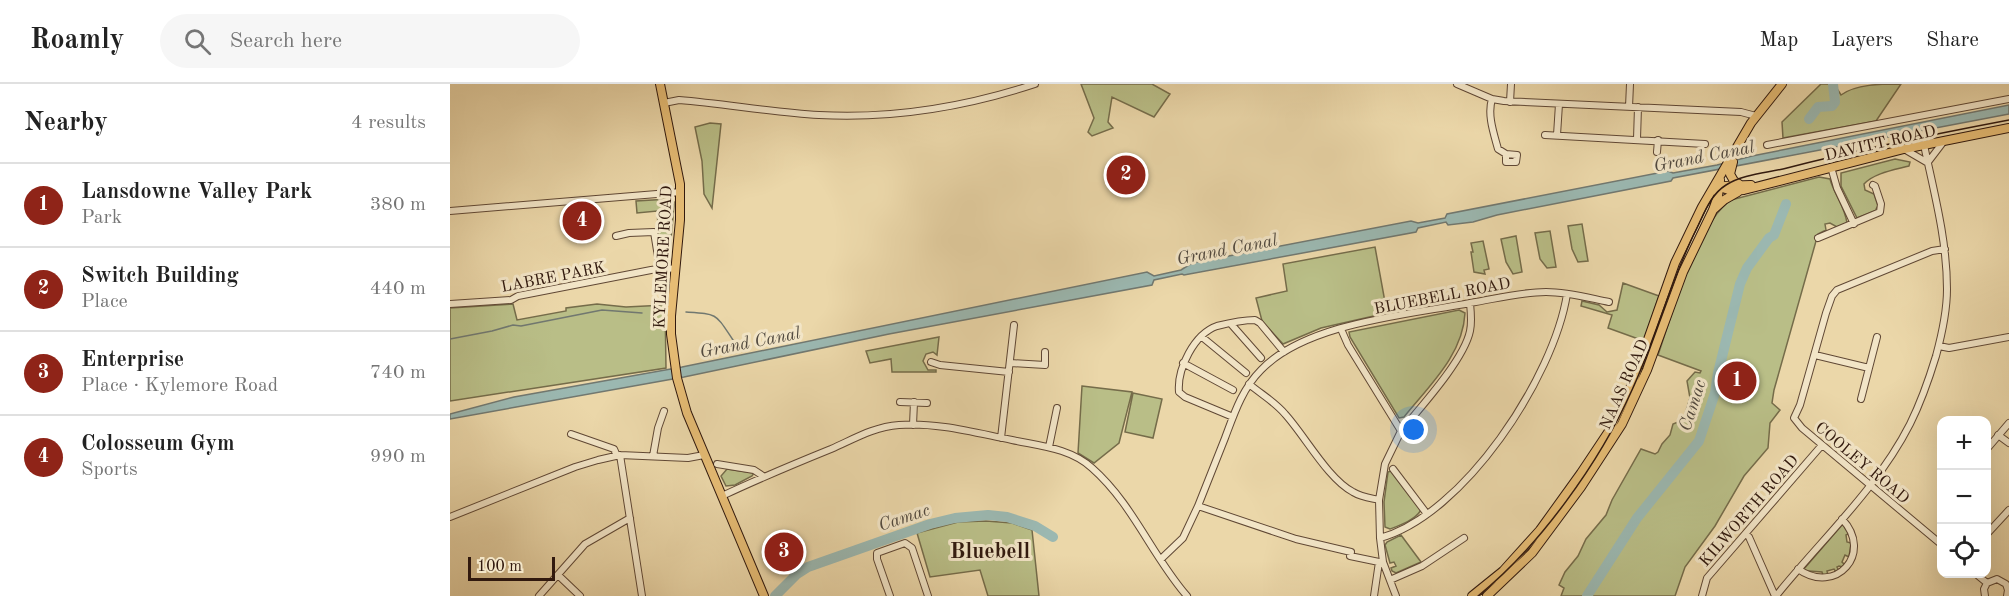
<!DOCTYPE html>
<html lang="en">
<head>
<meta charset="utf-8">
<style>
  :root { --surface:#fff; --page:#f6f6f6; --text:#222; --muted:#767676; --line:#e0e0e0; --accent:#8f2418 }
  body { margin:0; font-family:"Old Standard TT",serif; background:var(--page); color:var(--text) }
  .controls { position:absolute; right:18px; bottom:18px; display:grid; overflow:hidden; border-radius:12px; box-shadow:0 6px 24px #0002 }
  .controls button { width:54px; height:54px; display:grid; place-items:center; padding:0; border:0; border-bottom:2px solid var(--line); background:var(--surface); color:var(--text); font:30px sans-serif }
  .scale { position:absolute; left:18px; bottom:15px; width:87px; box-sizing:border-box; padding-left:6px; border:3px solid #31190e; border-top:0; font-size:16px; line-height:21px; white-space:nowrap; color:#31190e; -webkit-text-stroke:4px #f2e5c7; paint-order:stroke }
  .you { position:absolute; left:964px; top:346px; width:21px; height:21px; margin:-15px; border:4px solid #fff; border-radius:50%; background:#1a73e8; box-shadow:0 0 0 9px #1a73e833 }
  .badge { display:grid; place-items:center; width:39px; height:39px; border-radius:50%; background:var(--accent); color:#fff; font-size:20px; font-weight:700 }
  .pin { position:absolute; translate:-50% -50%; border:3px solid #fff; box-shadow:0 2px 6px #0006 }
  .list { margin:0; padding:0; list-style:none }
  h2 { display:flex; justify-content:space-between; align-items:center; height:78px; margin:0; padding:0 24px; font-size:26px }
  h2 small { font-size:20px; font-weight:400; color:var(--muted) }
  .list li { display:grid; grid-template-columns:39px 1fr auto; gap:18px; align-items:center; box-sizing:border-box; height:84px; padding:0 24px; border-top:2px solid var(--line) }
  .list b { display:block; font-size:22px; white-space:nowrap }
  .list p { margin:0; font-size:20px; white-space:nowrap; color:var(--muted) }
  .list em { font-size:20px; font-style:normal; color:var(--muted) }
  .icon { flex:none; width:33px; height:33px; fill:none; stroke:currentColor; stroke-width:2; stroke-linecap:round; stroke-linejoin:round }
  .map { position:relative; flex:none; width:1559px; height:512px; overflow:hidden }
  header { display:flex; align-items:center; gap:36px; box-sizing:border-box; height:84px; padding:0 30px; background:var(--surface); border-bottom:2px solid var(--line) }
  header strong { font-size:28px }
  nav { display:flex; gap:33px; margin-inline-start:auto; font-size:21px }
  .search { width:420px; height:54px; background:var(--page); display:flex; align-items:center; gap:15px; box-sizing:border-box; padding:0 21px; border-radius:33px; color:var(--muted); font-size:22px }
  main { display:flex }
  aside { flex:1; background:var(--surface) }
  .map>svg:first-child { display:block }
  .green { fill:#b9be87; stroke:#756c4a; stroke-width:1.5 }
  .water { fill:#9bb8b1; stroke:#717870; stroke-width:1.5 }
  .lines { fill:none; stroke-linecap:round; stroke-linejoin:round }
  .stream { stroke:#717870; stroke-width:1.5 }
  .river { stroke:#9bb8b1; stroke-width:10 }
  .minor-casing { stroke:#604835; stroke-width:8 }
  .major-casing { stroke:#31190e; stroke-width:10 }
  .minor { stroke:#f2e5c7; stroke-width:6 }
  .major { stroke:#e6bc74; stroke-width:8 }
  .tram { stroke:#31190e; stroke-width:1.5 }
  .labels { text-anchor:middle; stroke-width:6; stroke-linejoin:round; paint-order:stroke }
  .street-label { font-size:16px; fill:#31190e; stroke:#f2e5c7 }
  .water-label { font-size:18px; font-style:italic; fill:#51493f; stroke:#f2e5c7 }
  .district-label { font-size:22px; font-weight:bold; fill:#31190e; stroke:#f2e5c7 }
</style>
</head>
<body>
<header>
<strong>Roamly</strong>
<div class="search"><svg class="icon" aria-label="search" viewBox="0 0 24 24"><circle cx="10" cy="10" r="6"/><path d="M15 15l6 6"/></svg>Search here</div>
<nav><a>Map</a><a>Layers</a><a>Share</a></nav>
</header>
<main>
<aside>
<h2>Nearby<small>4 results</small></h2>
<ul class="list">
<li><span class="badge">1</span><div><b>Lansdowne Valley Park</b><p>Park</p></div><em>380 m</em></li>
<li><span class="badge">2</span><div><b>Switch Building</b><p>Place</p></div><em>440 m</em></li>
<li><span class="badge">3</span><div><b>Enterprise</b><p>Place · Kylemore Road</p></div><em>740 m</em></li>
<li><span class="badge">4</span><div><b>Colosseum Gym</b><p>Sports</p></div><em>990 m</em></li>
</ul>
</aside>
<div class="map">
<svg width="1559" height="512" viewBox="0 0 1559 512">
  <rect width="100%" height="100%" fill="#ebd7a9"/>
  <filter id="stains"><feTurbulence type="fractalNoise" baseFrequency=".00333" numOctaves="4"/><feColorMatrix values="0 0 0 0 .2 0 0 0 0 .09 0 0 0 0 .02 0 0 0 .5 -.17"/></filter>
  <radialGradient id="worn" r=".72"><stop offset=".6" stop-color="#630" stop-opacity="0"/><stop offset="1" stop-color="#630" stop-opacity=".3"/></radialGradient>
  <path class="green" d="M631 0H702L720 10 704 33 662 13 658 38 663 44 642 52 638 48 644 34Z
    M1371 0H1385L1383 4 1388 6 1391 11C1406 0 1431 0 1451 0L1426 37 1333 54 1332 38Z
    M260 39 271 40 262 124 254 110 252 77 245 43Z
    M1445 75 1460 78 1459 82C1444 86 1424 89 1414 100L1415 106 1424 110 1428 122 1425 127 1407 134 1391 102V89Z
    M1369 93 1380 95C1384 110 1395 123 1397 139L1387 143 1380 139 1375 140 1376 146 1368 150 1324 306 1322 319 1330 326 1320 339 1318 364 1294 392 1265 442 1235 483 1225 512H1111L1114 504 1109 501 1115 488 1128 472 1136 455 1156 431 1162 416 1191 365 1205 370 1208 368 1212 360 1220 351 1223 340 1233 336 1240 314 1237 297 1245 288 1250 289 1251 287 1208 271C1221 233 1248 137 1281 116Z
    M219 115 224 118V122L219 177 216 179C206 168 209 142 207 127L187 129 186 117Z
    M1132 140 1138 177 1128 178 1122 165 1118 142Z
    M1100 147 1106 183 1097 184 1090 175 1085 149Z
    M1066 152 1072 188 1063 190 1056 178 1051 155Z
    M1033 157 1039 185 1034 186 1035 190 1024 188 1021 168H1023L1021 159Z
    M925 163 937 229 871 244 833 260 812 237 806 214 837 207 833 180Z
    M1173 199 1209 212 1194 257 1158 244 1162 231 1131 222 1132 217 1149 221 1157 228 1167 226Z
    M63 220 67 236 116 227V224L147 220 176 223 215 221 216 284 0 317V224Z
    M1009 226 1015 229C1013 271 979 302 954 333L949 334 900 253 899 248Z
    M489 253 487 271 483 268 476 270 473 277 478 286H486V288H442L441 275 420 279 416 267Z
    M632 302 682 308 669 359 644 379 628 369Z
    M683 309 712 315 703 354 675 348Z
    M277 385 304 389 302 392 285 401 276 402 271 392Z
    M941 387 971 426C965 436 951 441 940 445L935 443 934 418 938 388Z
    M536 437 562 439 582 446 589 512H538L530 486 480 493 467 449 508 438Z
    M1392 441H1395L1400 449 1396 451 1397 458 1401 459 1399 473 1395 471 1392 478 1394 480 1393 483 1389 482 1387 483 1389 487 1386 488 1384 485 1377 487 1378 491 1373 492 1372 488 1359 487 1358 491 1353 486Z
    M951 451 971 478 946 489 942 487 941 484 946 482 944 478 940 479 935 461 937 458Z"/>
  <path class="water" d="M1559 21V30L1223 94 1221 97 1047 131 1023 138 998 141 996 138 968 144 966 148 734 191 732 190 704 196 702 201 439 250 234 293 0 335V330L64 313 232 283 697 188 704 192 731 186 742 179 961 137 968 139 995 134 997 130 1218 87 1223 89 1267 81 1302 72Z"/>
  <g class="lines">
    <path class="stream" d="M236 228C268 230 265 229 283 256
      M0 255 42 247 63 241 71 242 152 226 192 229"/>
    <path class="river" d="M1359 35 1368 23 1382 22 1385 18 1383 0
      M325 512 347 490 358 483 480 440 505 434 538 431 557 433 585 442 603 453
      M1137 512 1187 434 1249 357 1265 309 1268 289 1290 200 1297 184 1319 154 1324 151 1336 120"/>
    <g class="minor-casing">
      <path id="minor" d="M1007 0 1042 15 1054 17 1291 28 1306 32
        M1042 15C1037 31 1044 50 1048 65L1056 70
        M1060 18 1061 0
        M214 19 229 16C276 20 322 28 369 31 443 35 515 23 585 0
        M1179 23 1180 0
        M1095 51 1255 60
        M1107 51 1109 20
        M1187 55 1188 23
        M1317 61 1559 15
        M1454 65 1478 79
        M1207 68 1208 56
        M1056 70 1067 71 1066 78H1056Z
        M1478 78 1494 57
        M1381 83 1387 104 1404 140
        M0 127 231 108
        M166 152 179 149 204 148 210 185
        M1368 154 1430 128 1431 120 1425 102 1423 101
        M0 220 61 216 68 212 201 186 215 184 225 185
        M781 240 811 274
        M891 245 898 261 951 347 935 380 929 416 930 454 933 478 946 512
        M752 253 796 289
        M1489 262 1499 264 1559 253
        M1365 271 1419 284
        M481 278 490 281 559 288
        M560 279 595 281V268
        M733 279 783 306
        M799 300C811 310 825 318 835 330 855 352 878 395 903 408 911 413 920 414 929 416
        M1411 315 1427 253
        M450 318 477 319
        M783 333 735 313 729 308C727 285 744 250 767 242 779 239 793 236 805 236L810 239 834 268
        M463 341 464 318
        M951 347C970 324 1014 276 1020 247 1022 238 1021 229 1020 219
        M121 350 164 365 167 372
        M1548 351 1559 359
        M551 354 564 241
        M599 363 607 324
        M1536 366 1559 339
        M170 371 192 512
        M203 372 208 344 214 327
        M267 380 304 386 313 392
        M943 385 977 430
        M272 412C308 395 344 380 381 365 404 355 423 343 449 341 486 338 526 349 562 356 590 362 620 364 642 384 683 420 702 472 737 512
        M0 433 125 383 148 376 170 371 238 374 254 371
        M1296 450 1299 453 1325 512
        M1536 451 1559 426
        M930 454C1014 431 1104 293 1117 210
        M1492 461 1352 344 1344 334 1350 321 1376 229 1382 212 1387 206 1482 167 1495 165
        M711 475 733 454 748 422
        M929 478 900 472 901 468 846 455 748 422C757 399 766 377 775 354 784 330 792 305 811 286 856 239 957 231 1020 219 1045 215 1070 208 1096 208 1118 208 1139 214 1159 218
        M1348 485C1386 512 1424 469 1392 435
        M1526 490 1537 499
        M108 491 130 512
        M940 496 972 482 1014 454
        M89 512 135 460 180 434
        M440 512 427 475V469L455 459 462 464 478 512
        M924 512 929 478H933
        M1252 512 1257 494 1372 361
        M1326 512C1371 456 1427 405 1460 340 1471 318 1479 295 1486 272 1492 250 1497 228 1497 205 1497 156 1484 108 1474 61
        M1535 512 1534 505 1537 499 1547 495 1556 500 1558 506 1557 512"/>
    </g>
    <g class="major-casing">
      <path id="major" d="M210 0 230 100V136L221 232V250L227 294 237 329 314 512
        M1283 78 1280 90 1284 97 1289 100
        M1271 102 1301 101
        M1269 103 1282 107 1294 106 1454 65 1559 44
        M1264 125 1274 116 1288 108
        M1022 512 1053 487 1090 446 1131 389 1159 347 1183 298 1225 179 1252 123 1301 39 1332 0
        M1037 512 1082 469 1131 403 1172 340 1197 286 1233 188 1263 126 1268 112 1270 96"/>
    </g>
    <use href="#minor" class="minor"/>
    <use href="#major" class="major"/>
    <path class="tram" d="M1028 512C1089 463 1150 378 1182 306 1206 254 1220 198 1246 146 1254 130 1260 111 1276 101 1293 90 1317 89 1337 84 1410 65 1485 50 1559 36"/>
  </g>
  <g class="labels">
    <g class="street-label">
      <text transform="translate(1430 58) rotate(-13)" y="6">DAVITT ROAD</text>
      <text transform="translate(212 173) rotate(-87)" y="6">KYLEMORE ROAD</text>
      <text transform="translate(103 192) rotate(-11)" y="6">LABRE PARK</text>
      <text transform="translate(992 211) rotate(-11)" y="6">BLUEBELL ROAD</text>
      <text transform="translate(1173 300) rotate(-66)" y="6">NAAS ROAD</text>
      <text transform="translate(1413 378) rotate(40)" y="6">COOLEY ROAD</text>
      <text transform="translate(1298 426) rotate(-49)" y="6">KILWORTH ROAD</text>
    </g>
    <g class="water-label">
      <text transform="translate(1254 72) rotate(-11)" y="6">Grand Canal</text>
      <text transform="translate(777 165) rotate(-11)" y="6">Grand Canal</text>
      <text transform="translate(300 258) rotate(-11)" y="6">Grand Canal</text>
      <text transform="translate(1242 321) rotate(-72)" y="6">Camac</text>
      <text transform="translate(454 433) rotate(-18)" y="6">Camac</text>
    </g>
    <g class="district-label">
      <text x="540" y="474">Bluebell</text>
    </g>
  </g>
  <rect width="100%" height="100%" filter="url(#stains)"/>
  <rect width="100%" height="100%" fill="url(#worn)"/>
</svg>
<div class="controls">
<button>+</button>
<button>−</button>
<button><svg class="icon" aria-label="locate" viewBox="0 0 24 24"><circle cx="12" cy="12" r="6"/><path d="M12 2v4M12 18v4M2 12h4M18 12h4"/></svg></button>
</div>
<div class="scale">100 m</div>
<div class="you"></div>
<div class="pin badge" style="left:1287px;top:297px">1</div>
<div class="pin badge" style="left:676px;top:91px">2</div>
<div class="pin badge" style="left:334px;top:468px">3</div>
<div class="pin badge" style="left:132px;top:137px">4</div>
</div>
</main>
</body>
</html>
